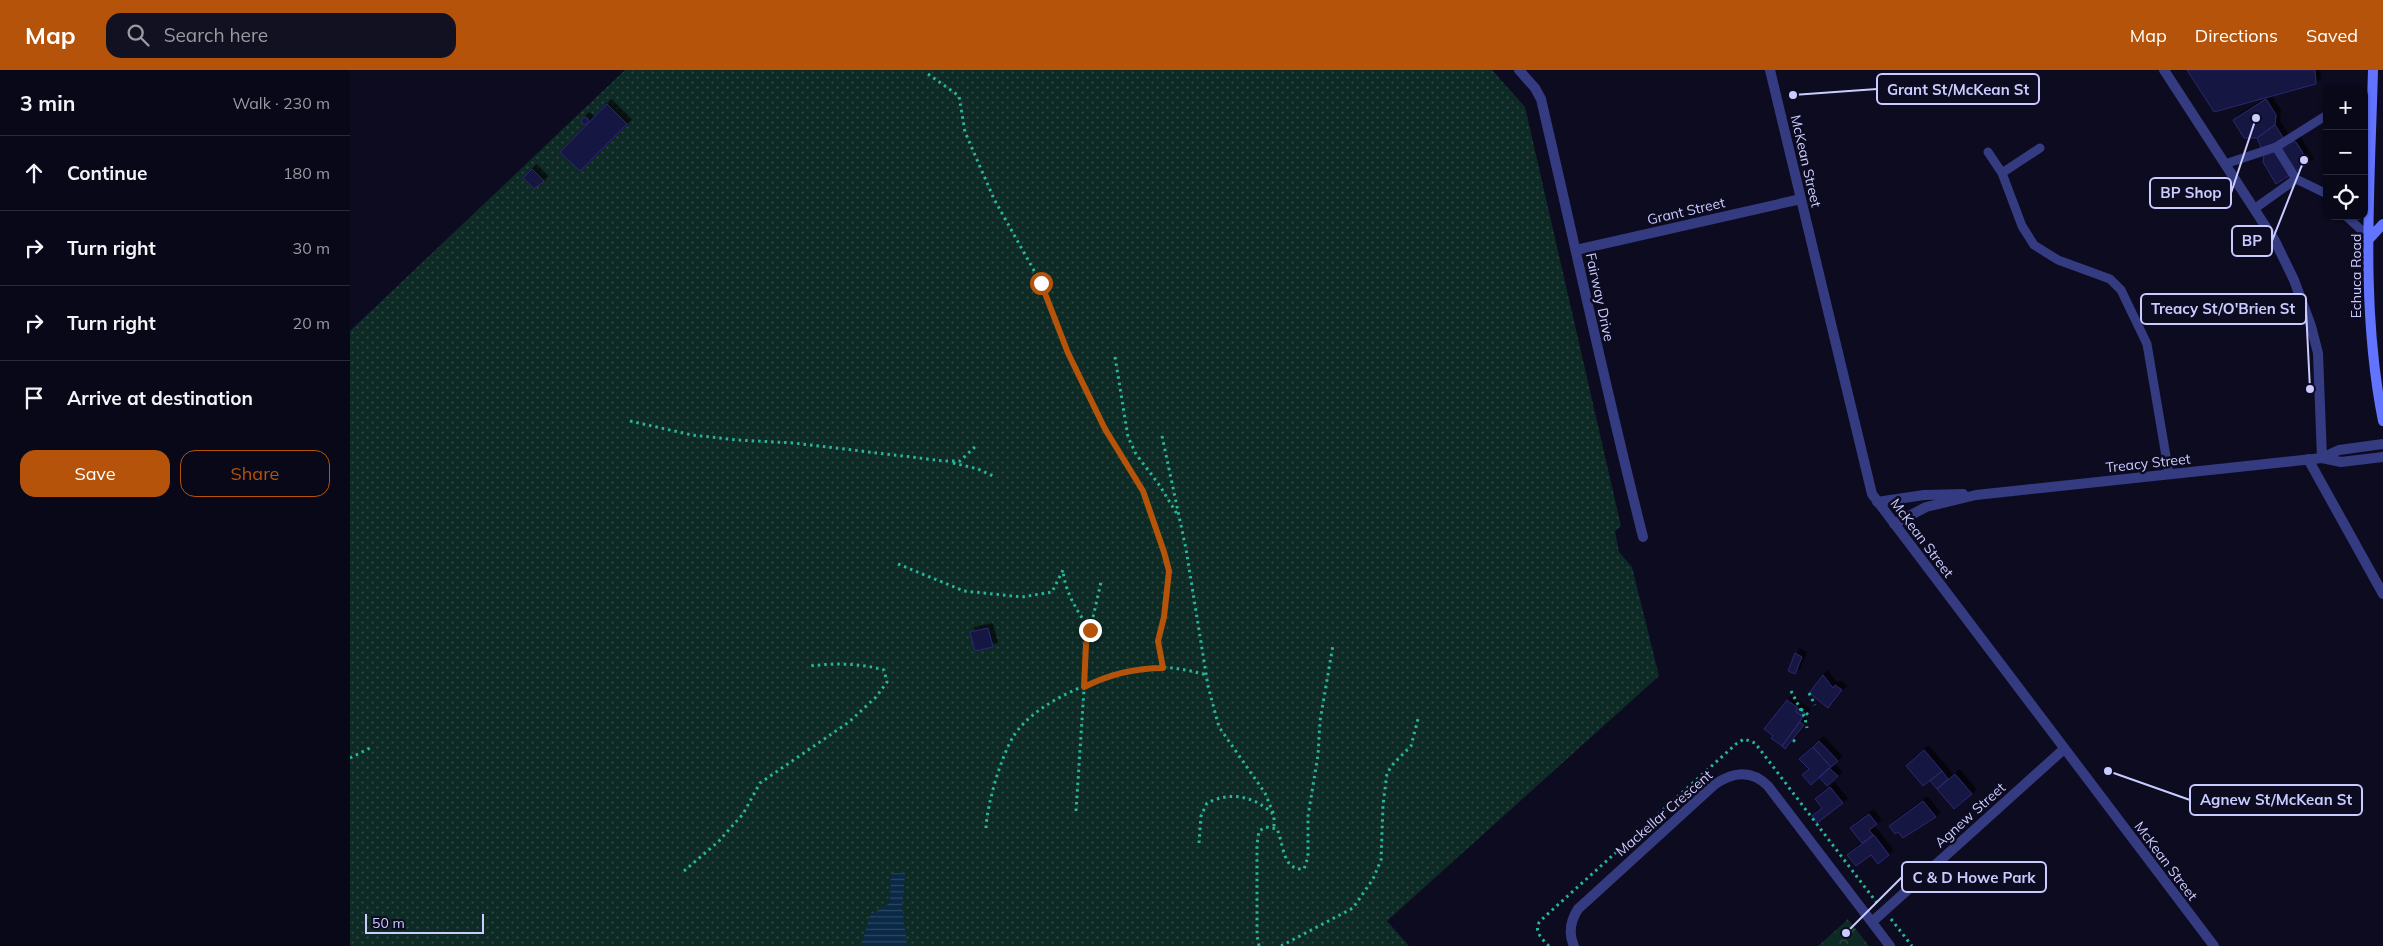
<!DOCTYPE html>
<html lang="en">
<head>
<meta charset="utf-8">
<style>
  :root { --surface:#090818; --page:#121121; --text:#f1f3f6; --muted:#999aa2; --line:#292937; --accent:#b45309 }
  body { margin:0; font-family:Mulish,sans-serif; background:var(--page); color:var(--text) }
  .controls { position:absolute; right:15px; top:15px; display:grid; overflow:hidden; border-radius:10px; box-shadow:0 1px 4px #0004 }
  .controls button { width:45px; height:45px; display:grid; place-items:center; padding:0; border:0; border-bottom:1px solid var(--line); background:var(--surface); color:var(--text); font:25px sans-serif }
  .scale { position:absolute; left:15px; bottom:12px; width:119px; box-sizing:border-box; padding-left:5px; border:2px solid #cacbff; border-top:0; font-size:14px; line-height:18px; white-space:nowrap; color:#cacbff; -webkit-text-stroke:4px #0c0b20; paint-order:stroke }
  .stop { position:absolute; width:15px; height:15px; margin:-11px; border:4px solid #b45309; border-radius:50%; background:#fff }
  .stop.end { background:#b45309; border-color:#fff; box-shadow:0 1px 5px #0008 }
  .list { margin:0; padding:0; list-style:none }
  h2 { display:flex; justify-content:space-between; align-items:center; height:65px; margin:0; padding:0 20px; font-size:21px }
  h2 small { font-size:16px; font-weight:400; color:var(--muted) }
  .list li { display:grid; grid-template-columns:32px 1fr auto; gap:15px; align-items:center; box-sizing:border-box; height:75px; padding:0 20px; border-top:1px solid var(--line) }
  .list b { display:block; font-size:19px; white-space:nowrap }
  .list em { font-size:16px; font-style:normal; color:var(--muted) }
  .actions { display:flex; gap:10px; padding:15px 20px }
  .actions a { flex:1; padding:11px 0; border:1px solid var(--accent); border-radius:15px; text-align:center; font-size:18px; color:var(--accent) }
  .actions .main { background:var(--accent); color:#fff }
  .icon { flex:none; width:28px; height:28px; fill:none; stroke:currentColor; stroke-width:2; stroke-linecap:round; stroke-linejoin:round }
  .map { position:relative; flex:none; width:2033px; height:876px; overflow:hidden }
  header { display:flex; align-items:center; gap:30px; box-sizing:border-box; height:70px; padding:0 25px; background:var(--accent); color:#fff }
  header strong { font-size:24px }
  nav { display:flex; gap:28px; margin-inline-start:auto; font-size:18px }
  .search { width:350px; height:45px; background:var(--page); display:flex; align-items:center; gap:12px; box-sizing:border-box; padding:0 18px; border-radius:15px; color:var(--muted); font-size:19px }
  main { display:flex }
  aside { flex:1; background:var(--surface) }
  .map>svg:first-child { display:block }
  .grass { fill:url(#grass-dots) }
  .park { fill:url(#park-crowns) }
  .water { fill:url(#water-rules) }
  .building { fill:#191742; stroke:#2c276f; filter:url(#shadow) }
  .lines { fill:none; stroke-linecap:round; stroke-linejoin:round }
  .path { stroke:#27b69a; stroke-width:3; stroke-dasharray:2.5 4; stroke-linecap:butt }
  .service { stroke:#343b81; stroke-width:9 }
  .minor { stroke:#343b81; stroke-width:10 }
  .secondary { stroke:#6173ff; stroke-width:10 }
  .route { stroke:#b45309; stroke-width:6 }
  .labels { text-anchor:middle; stroke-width:5; stroke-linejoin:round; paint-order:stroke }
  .street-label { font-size:14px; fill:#cacbff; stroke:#0c0b20 }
  .leader { fill:none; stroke:#cacbff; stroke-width:2 }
  .callout-dot { fill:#cacbff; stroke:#0c0b20; stroke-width:2 }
  .callout { fill:#0c0b20; stroke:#cacbff; stroke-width:2 }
  .callout-label { font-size:15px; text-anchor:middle; font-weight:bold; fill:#cacbff }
</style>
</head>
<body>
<header>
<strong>Map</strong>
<div class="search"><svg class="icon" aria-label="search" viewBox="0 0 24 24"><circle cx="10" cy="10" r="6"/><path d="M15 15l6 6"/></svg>Search here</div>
<nav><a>Map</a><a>Directions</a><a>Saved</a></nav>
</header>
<main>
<aside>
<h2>3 min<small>Walk · 230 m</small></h2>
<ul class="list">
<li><svg class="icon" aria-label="ahead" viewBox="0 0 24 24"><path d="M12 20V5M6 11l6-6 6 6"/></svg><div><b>Continue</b></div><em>180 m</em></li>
<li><svg class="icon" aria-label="right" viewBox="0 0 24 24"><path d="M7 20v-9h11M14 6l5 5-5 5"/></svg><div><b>Turn right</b></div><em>30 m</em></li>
<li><svg class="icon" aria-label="right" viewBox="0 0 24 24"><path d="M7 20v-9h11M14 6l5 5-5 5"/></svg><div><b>Turn right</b></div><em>20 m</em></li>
<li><svg class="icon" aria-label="arrive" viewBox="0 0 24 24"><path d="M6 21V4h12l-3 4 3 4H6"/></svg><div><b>Arrive at destination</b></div></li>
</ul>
<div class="actions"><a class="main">Save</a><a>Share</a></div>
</aside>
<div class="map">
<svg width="2033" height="876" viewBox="0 0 2033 876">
  <defs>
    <pattern id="grass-dots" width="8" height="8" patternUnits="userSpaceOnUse" patternTransform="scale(1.25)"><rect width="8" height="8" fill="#0e2a25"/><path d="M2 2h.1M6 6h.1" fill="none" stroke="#304846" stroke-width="1.8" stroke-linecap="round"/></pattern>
    <pattern id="park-crowns" width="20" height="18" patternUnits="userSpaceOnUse" patternTransform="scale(1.25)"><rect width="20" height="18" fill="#0e2a25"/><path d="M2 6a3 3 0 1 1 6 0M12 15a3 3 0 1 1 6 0" fill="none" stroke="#304846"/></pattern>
    <pattern id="water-rules" width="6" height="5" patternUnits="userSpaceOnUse" patternTransform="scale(1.25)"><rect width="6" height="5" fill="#0a2946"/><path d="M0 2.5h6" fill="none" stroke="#2c4762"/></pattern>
    <filter id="shadow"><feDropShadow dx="4.5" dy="-4.5" stdDeviation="0" flood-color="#0009"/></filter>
  </defs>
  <rect width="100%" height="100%" fill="#0c0b20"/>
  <path class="grass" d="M275 0H1142L1175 37 1271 456 1265 461 1269 482 1282 497 1309 606 1037 851 1059 876H0V261Z"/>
  <path class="park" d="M1498 849 1519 876H1468Z"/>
  <path class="water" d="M541 803H555L552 837 557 876H511L520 845 540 833Z"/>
  <path class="building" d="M1837 0H1965L1966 14 1864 42Z
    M1916 29 1926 45 1925 55 1907 68H1894L1883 50Z
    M257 34 277 54 230 101 210 82Z
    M231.5 51a3.5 3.5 0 1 1 7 0a3.5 3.5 0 1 1-7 0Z
    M1925 55 1934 69 1946 72 1959 93 1926 114 1913 92 1914 84 1907 68Z
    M182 99 194 111 184 119 173 108Z
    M638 558 643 577 625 581 620 562Z
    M1445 583 1452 587 1445 604 1438 601Z
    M1473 605 1483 618 1485 615 1492 620 1478 638 1459 623Z
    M1437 630 1448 638 1445 641 1453 647 1432 676 1421 668 1423 666 1414 659Z
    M1448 638 1456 644 1453 647 1445 641Z
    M1450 652 1454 655 1435 679 1432 676Z
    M1469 671 1488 691 1481 697 1463 677Z
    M1463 677 1481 697 1461 715 1452 705 1459 699 1449 689Z
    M1574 680 1592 701 1573 716 1556 696Z
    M1479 698 1488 706 1477 716 1469 707Z
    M1592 701 1598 709 1587 719 1580 711Z
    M1605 704 1622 724 1604 739 1587 719Z
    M1480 717 1493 733 1467 753 1462 746 1472 738 1465 729Z
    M1573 731 1586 747 1553 768 1548 762 1545 764 1539 756Z
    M1519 744 1527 754 1519 760 1523 765 1512 773 1500 758Z
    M1524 765 1539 785 1528 794 1521 785 1506 796 1497 785Z"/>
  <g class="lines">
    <path class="path" d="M578 4 609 26 615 62 644 129 691 213 718 283 755 359 793 421 819 501 814 547 808 571 813 598
      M765 287 778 367 786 384 810 416 827 444
      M280 351 342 365 387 370 444 373 594 391H610L627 375
      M812 366 836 479 858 616 869 657 915 723 924 745
      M603 393 628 399 645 407
      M548 494 614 521 672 527 702 522 713 500C715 523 728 542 740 560
      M1441 621 1455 648 1457 658
      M1459 623 1465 635
      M1451 639 1461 647
      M1443 670 1446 672
      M0 688 20 678
      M726 741 737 574 751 512
      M636 758C637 734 651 687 663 667 686 629 758 603 800 598 820 596 838 600 857 605
      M849 773 851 746 857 733C881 721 905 726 924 745V759
      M334 801 368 772 393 744 410 713 499 652 526 627 537 612 534 600C510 593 484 593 460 596
      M1541 849 1562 876
      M909 876 907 865V774L909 761 916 757 927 759C934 774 932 801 954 799L958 787V746L968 685 970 651 983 575
      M931 876 1003 838 1023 809 1031 790 1033 735 1037 703 1044 693 1061 676 1068 649
      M1199 876C1192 869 1183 861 1190 851L1386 674 1394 669 1405 673 1527 833"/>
    <path class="service" d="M1977 45 1926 77 1946 109 1977 124
      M1638 82 1652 103 1672 156 1684 175 1708 190 1760 209 1771 220 1797 274 1819 404
      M1875 94 1926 77
      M1652 103 1690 78
      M1904 139 1946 109
      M1996 146 2020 168"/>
    <path class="minor" d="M1169 0 1185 18 1191 29C1225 175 1256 321 1293 467
      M1420 0 1522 424 1864 876
      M1814 0 1925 171 1944 210 1961 256 1968 283 1972 388
      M1226 180 1451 129
      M1972 388 1991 392 2033 387
      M1958 389 2033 524
      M1527 432 1574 425 1613 424
      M1544 454 1576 437 1626 425 1972 388 1989 380 2033 374
      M1522 852 1714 679
      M1224 876C1218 863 1221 850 1228 839L1364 715C1382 702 1401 699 1418 716L1540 876"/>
    <path class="secondary" d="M2023 0C2020 117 2010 236 2033 351
      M2020 168 2033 154"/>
  </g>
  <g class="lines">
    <path class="route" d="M691 213 718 283 755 359 793 421 814 482 819 501 814 547 808 571 813 598C786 598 758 605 734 617L736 574 740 560"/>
  </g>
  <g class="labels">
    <g class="street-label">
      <text transform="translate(1456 91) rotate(77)" y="5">McKean Street</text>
      <text transform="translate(1336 141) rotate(-13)" y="5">Grant Street</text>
      <text transform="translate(2006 206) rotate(-90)" y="5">Echuca Road</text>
      <text transform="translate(1250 227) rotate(78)" y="5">Fairway Drive</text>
      <text transform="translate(1798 393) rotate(-6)" y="5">Treacy Street</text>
      <text transform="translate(1572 468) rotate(53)" y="5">McKean Street</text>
      <text transform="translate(1314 743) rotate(-41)" y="5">Mackellar Crescent</text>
      <text transform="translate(1620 745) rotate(-42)" y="5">Agnew Street</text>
      <text transform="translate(1816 791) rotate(53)" y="5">McKean Street</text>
    </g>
  </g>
  <path class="leader" d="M1443 25L1527 19M1906 48L1881 123M1954 90L1922 171M1960 319L1956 239M1758 701L1840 730M1496 863L1552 807"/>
  <g class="callout-dot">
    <circle cx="1443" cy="25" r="5"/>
    <circle cx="1906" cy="48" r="5"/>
    <circle cx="1954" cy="90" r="5"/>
    <circle cx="1960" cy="319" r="5"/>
    <circle cx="1758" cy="701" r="5"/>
    <circle cx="1496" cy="863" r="5"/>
  </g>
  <g class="callout">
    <rect x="1527" y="4" width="162" height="30" rx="5"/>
    <rect x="1800" y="108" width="81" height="30" rx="5"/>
    <rect x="1882" y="156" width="40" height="30" rx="5"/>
    <rect x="1791" y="224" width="165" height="30" rx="5"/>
    <rect x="1840" y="715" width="172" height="30" rx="5"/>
    <rect x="1552" y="792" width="144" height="30" rx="5"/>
  </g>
  <g class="callout-label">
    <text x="1608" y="25">Grant St/McKean St</text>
    <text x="1841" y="128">BP Shop</text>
    <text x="1902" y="176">BP</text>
    <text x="1873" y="244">Treacy St/O'Brien St</text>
    <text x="1926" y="735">Agnew St/McKean St</text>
    <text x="1624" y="813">C &amp; D Howe Park</text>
  </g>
</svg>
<div class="controls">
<button>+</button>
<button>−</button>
<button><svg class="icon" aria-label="locate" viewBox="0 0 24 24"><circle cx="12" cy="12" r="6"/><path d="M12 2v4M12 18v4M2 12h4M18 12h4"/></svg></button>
</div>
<div class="scale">50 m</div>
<div class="stop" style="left:691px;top:213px"></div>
<div class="stop end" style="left:740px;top:560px"></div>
</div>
</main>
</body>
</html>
